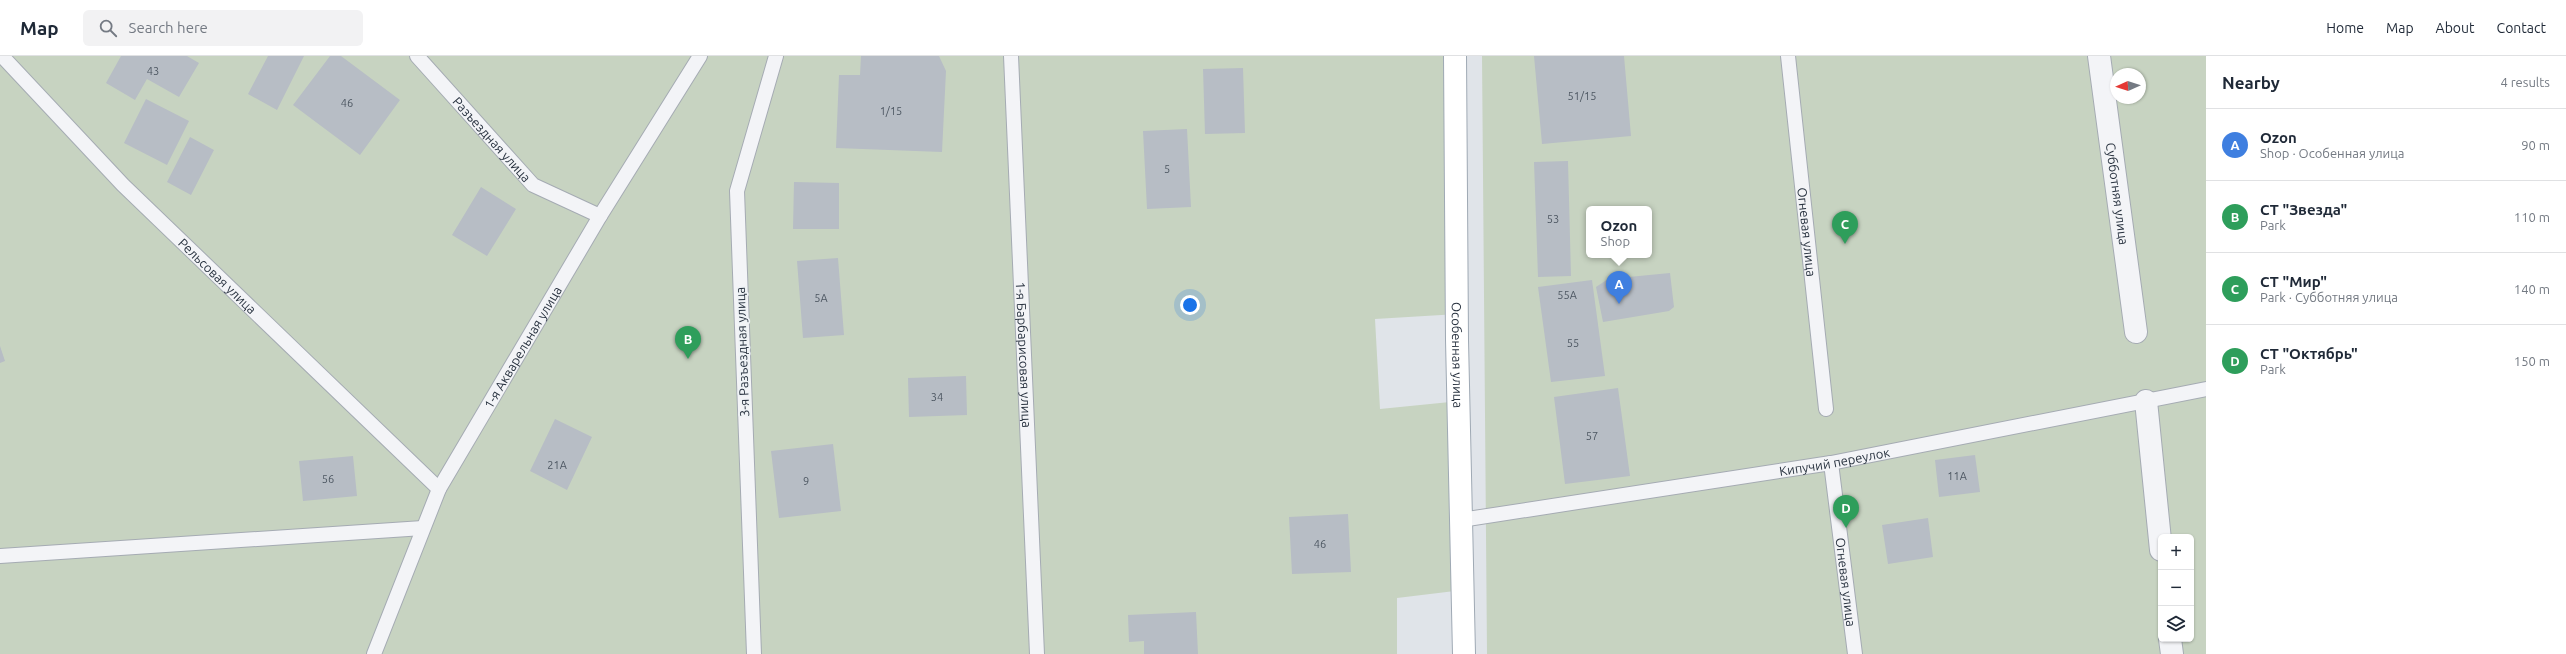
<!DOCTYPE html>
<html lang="en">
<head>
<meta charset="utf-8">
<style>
  :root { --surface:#fff; --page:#f2f2f3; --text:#1f2937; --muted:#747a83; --line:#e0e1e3; --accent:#0f766e }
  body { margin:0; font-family:Ubuntu,sans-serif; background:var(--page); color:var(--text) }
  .controls { position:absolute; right:12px; bottom:12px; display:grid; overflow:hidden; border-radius:6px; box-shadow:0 1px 3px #0004 }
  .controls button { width:36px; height:36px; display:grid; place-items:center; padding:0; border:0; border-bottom:1px solid var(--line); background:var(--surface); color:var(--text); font:20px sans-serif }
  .compass { position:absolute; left:2110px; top:12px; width:36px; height:36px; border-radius:50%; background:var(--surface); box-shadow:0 1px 3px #0004; rotate:267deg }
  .you { position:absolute; left:1190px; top:249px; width:14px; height:14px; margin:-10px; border:3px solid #fff; border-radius:50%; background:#1a73e8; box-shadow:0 0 0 6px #1a73e833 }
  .badge { display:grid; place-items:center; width:26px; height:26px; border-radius:50%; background:var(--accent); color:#fff; font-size:13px; font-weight:700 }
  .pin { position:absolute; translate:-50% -33px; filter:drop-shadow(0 1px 2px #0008) }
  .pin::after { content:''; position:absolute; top:21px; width:14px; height:12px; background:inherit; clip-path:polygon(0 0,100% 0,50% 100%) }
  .popup { position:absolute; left:1586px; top:150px; width:66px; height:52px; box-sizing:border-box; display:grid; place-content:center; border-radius:6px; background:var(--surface); filter:drop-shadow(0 1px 3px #0005); font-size:13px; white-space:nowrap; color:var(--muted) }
  .popup b { font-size:15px; color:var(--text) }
  .popup::after { content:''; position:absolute; left:50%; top:100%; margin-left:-8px; border:8px solid transparent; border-top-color:var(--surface) }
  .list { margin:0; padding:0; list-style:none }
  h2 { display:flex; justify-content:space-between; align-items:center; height:52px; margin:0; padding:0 16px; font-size:17px }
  h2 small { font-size:13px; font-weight:400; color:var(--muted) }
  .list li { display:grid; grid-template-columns:26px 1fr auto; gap:12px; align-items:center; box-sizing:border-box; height:72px; padding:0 16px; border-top:1px solid var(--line) }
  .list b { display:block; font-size:15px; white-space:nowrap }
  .list p { margin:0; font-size:13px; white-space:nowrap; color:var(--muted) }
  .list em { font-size:13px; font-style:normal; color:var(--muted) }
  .icon { flex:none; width:22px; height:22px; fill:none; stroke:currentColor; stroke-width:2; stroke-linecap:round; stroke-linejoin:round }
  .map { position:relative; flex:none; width:2206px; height:598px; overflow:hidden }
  header { display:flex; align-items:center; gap:24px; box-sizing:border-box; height:56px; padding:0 20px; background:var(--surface); border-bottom:1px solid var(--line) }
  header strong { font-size:19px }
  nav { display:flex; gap:22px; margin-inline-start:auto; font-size:14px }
  .search { width:280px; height:36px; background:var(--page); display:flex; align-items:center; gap:10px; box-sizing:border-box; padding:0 14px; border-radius:6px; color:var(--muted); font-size:15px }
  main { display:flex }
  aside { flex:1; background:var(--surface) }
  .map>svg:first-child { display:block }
  .green { fill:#c7d3c1; fill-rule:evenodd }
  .building { fill:#b7bdc5 }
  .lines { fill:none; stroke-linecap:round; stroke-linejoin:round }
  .lane-casing { stroke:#a5abb3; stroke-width:16 }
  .street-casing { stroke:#a5abb3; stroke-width:24 }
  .primary-casing { stroke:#9fa9b4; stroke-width:24 }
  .lane { stroke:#f3f4f7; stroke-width:14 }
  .street { stroke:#f3f4f7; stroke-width:22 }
  .primary { stroke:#fff; stroke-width:22 }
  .labels { text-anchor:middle; stroke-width:3.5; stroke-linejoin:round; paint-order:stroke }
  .number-label { font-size:11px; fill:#4c5661 }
  .street-label { font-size:13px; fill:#293340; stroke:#eff3f6 }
</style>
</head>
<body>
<header>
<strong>Map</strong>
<div class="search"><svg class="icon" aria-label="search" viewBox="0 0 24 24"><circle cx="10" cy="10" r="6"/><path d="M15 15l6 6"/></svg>Search here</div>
<nav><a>Home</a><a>Map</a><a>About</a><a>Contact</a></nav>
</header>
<main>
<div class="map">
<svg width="2206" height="598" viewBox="0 0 2206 598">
  <rect width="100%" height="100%" fill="#e0e4e9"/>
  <path class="green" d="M0 0H1454L1458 258 1375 263 1380 353 1470 344 1463 534 1397 542V598H0Z
    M1482 0H2206V598H1487ZM2116 18H2140V42H2116ZM1589 153H1649V199H1589ZM2161 481H2191V583H2161Z"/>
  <path class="building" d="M121 0H187L199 7 179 41 147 23 135 44 106 27Z
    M268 0H304L277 54 248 38Z
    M330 0H341L400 44 360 99 293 49Z
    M861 0H939L946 15 942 96 836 92 839 19H860Z
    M1534 0H1624L1631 80 1542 88Z
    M1243 12 1245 77 1205 78 1203 13Z
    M146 43 189 65 167 109 124 87Z
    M1187 73 1191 151 1147 153 1143 75Z
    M190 81 214 94 191 139 167 126Z
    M1568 105 1571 220 1538 221 1534 106Z
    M794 126 839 127V173H793Z
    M481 131 516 153 487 200 452 179Z
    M838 202 844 279 803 282 797 205Z
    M1670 217 1674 251 1669 255 1603 266 1596 231 1608 223Z
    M1592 224 1605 320 1551 326 1538 231Z
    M0 290 5 305 0 307Z
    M966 320 967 359 909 361 908 322Z
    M1618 332 1630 420 1565 428 1554 341Z
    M555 363 592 381 567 434 530 415Z
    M833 388 841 455 779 462 771 395Z
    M1975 399 1980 436 1939 441 1935 404Z
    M353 400 357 440 303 445 299 405Z
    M1348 458 1351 516 1292 518 1289 461Z
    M1928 462 1933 501 1888 508 1882 469Z
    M1196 556 1198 598H1144V585L1129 586 1128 559Z"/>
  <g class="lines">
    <g class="lane-casing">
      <g id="lane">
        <path id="s1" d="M2 0 123 129 439 433"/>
        <path id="s2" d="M417 0 533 129 600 160"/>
        <path id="s3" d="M1011 0 1037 598"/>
        <path id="s4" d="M1788 0 1826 353"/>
        <path id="s5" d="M1831 407 1855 598"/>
        <path id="s6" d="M1461 464 1831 407 2206 333"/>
        <path d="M0 500 423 472"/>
        <path id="s7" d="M374 598 439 433 600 160 700 0"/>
        <path d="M754 598 737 135 776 0"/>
      </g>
    </g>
    <g class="street-casing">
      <g id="street">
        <path id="s8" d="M2099 0 2136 276"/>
        <path d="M2146 345 2161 494"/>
        <path d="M2170 583 2172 598"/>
      </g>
    </g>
    <g class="primary-casing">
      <g id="primary">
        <path id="s9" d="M1455 0 1457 284 1464 598"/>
      </g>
    </g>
    <use href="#lane" class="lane"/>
    <use href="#street" class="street"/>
    <use href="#primary" class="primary"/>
  </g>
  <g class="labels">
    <g class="number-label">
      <text x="153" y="19">43</text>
      <text x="1582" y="44">51/15</text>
      <text x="347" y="51">46</text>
      <text x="891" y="59">1/15</text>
      <text x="1167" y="117">5</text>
      <text x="1553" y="167">53</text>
      <text x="1567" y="243">55А</text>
      <text x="821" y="246">5А</text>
      <text x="1573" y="291">55</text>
      <text x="937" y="345">34</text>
      <text x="1592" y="384">57</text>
      <text x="557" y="413">21А</text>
      <text x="1957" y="424">11А</text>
      <text x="328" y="427">56</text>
      <text x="806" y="429">9</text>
      <text x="1320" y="492">46</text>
    </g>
    <g class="street-label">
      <text dy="5" stroke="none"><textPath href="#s2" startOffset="112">Разъездная улица</textPath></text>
      <text dy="5" stroke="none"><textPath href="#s8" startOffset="139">Субботняя улица</textPath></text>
      <text dy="5" stroke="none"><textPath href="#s4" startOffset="177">Огневая улица</textPath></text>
      <text dy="5" stroke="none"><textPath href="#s1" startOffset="308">Рельсовая улица</textPath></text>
      <text dy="5" stroke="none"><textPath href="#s7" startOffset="342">1-я Акварельная улица</textPath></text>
      <text transform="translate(742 296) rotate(-92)" y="5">3-я Разъездная улица</text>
      <text dy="5" stroke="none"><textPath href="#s3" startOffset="299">1-я Барбарисовая улица</textPath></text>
      <text dy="5" stroke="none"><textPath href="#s9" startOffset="299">Особенная улица</textPath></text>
      <text dy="5" stroke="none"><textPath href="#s6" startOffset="378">Кипучий переулок</textPath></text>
      <text dy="5" stroke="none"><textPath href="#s5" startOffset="120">Огневая улица</textPath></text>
    </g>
  </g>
</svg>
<div class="controls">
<button>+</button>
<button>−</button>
<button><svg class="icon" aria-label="layers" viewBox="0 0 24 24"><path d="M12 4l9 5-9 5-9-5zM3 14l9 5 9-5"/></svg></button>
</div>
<svg class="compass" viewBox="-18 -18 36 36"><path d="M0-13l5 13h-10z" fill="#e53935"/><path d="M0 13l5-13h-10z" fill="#747a83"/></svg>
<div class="you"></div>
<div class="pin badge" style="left:1619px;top:248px;background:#3f7fe0">A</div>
<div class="popup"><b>Ozon</b>Shop</div>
<div class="pin badge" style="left:688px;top:303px;background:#2e9e5b">B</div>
<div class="pin badge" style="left:1845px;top:188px;background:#2e9e5b">C</div>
<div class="pin badge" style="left:1846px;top:472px;background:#2e9e5b">D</div>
</div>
<aside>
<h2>Nearby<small>4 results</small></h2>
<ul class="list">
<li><span class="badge" style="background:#3f7fe0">A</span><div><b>Ozon</b><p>Shop · Особенная улица</p></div><em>90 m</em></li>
<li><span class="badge" style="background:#2e9e5b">B</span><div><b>СТ &quot;Звезда&quot;</b><p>Park</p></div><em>110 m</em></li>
<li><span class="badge" style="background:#2e9e5b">C</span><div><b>СТ &quot;Мир&quot;</b><p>Park · Субботняя улица</p></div><em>140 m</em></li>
<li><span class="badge" style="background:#2e9e5b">D</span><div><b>СТ &quot;Октябрь&quot;</b><p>Park</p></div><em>150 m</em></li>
</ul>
</aside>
</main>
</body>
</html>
